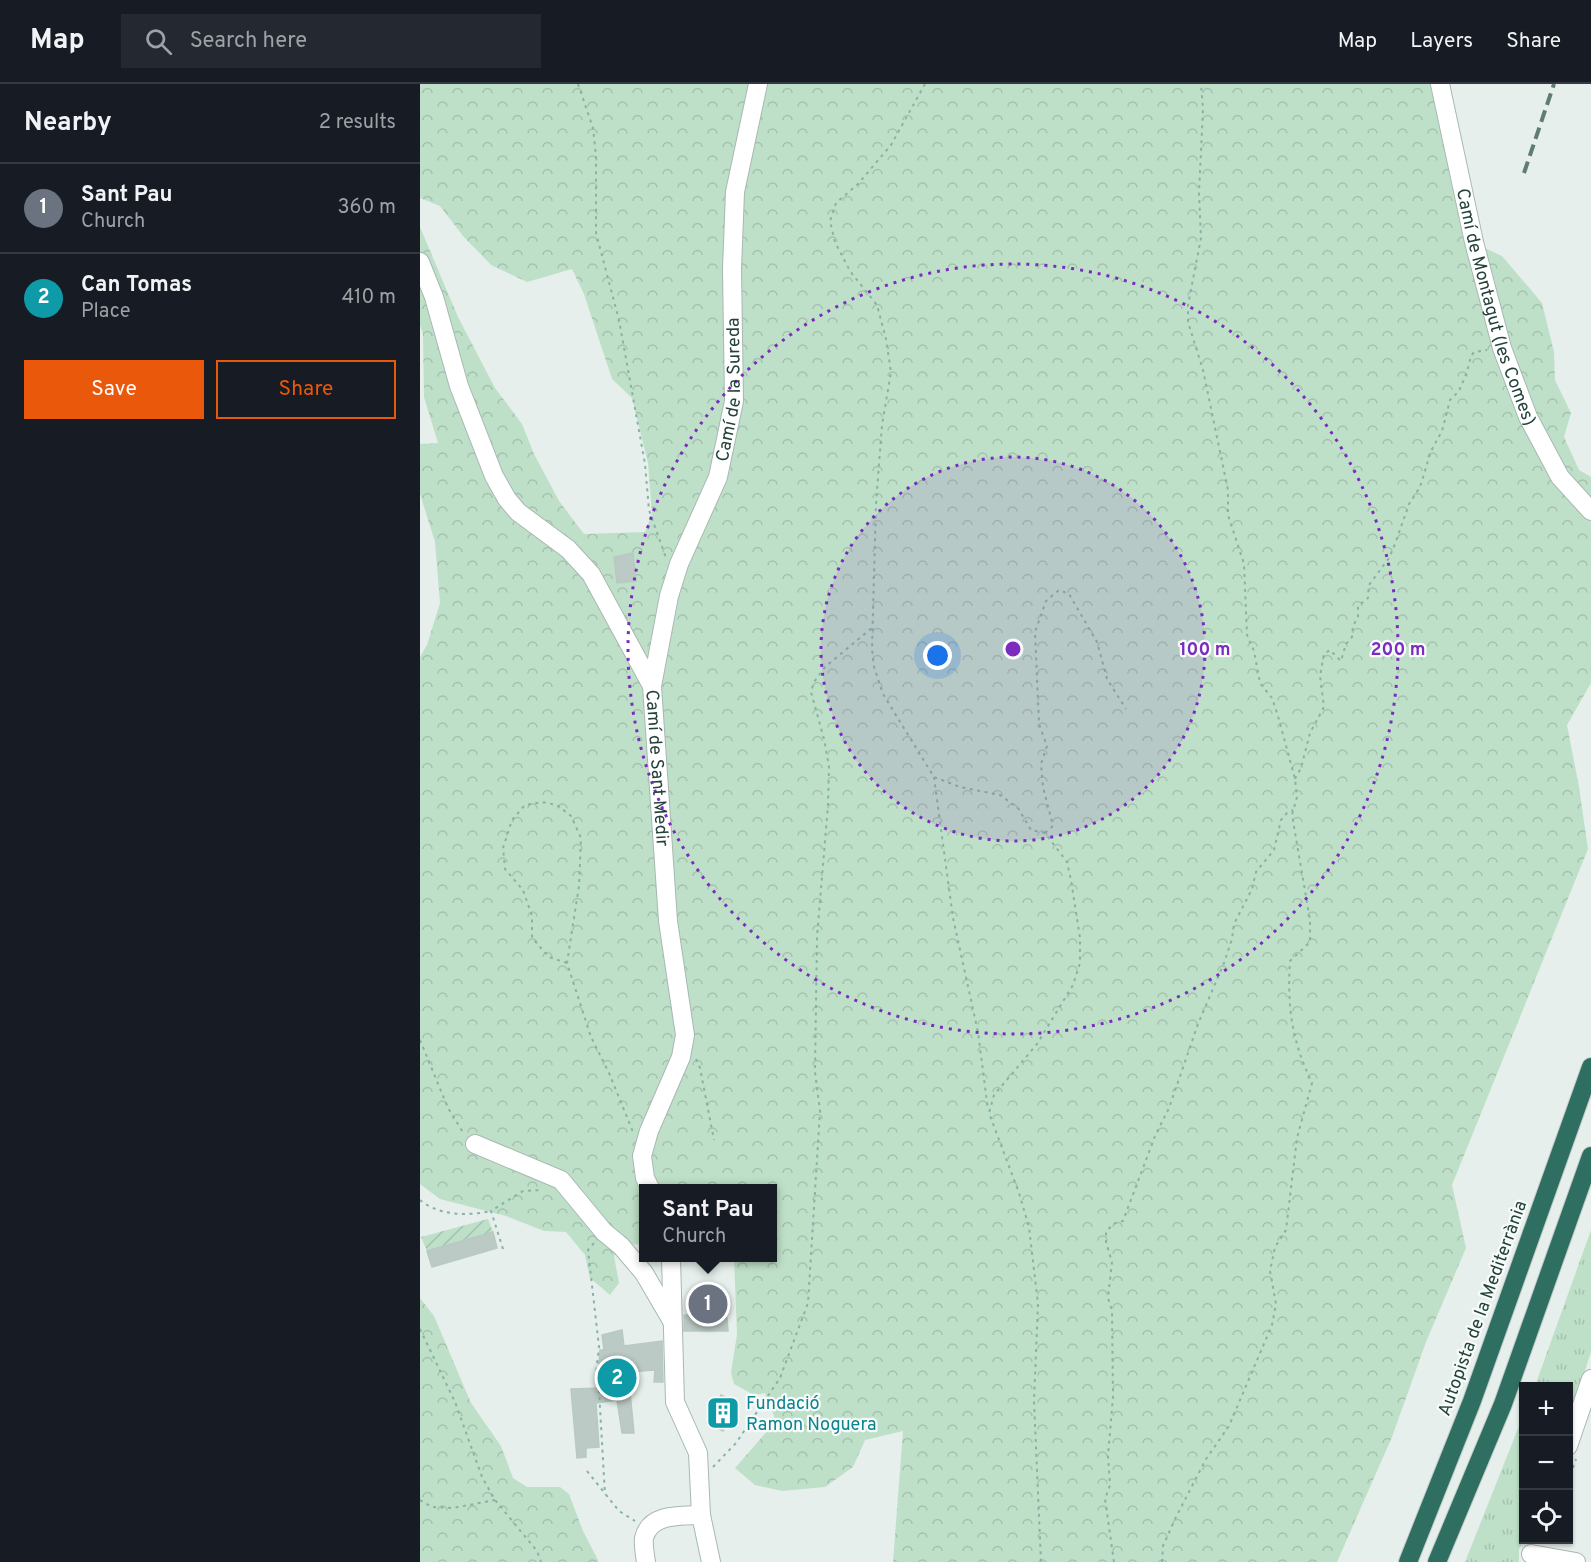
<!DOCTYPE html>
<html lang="en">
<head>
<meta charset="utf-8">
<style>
  :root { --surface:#171b24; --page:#242831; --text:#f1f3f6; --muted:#9ea1a6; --line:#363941; --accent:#ea580c }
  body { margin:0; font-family:Overpass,sans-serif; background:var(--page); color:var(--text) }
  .controls { position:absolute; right:18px; bottom:18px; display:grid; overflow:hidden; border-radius:0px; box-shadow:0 2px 4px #0004 }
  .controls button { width:54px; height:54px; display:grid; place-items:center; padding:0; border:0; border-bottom:2px solid var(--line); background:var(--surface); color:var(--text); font:30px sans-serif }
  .you { position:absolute; left:518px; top:572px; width:21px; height:21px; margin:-15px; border:4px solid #fff; border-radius:50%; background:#1a73e8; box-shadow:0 0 0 9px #1a73e833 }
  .badge { display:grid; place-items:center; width:39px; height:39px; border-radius:50%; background:var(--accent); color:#fff; font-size:20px; font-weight:700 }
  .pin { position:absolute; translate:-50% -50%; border:3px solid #fff; box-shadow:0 2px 6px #0006 }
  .popup { position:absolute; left:219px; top:1100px; width:138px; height:78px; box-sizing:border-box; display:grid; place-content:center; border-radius:0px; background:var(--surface); filter:drop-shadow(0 2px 4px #0005); font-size:20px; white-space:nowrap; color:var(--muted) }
  .popup b { font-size:22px; color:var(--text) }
  .popup::after { content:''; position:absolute; left:50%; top:100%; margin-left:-12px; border:12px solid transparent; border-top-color:var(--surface) }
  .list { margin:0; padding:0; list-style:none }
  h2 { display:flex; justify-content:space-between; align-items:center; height:78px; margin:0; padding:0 24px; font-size:26px }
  h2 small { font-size:20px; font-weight:400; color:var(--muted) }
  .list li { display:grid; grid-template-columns:39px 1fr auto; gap:18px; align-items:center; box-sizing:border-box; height:90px; padding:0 24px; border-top:2px solid var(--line) }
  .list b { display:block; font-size:22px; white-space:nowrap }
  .list p { margin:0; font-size:20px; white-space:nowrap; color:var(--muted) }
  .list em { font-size:20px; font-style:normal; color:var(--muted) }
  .actions { display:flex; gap:12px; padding:18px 24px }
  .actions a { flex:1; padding:14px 0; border:2px solid var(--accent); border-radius:0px; text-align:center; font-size:21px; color:var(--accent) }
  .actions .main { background:var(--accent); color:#fff }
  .icon { flex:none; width:33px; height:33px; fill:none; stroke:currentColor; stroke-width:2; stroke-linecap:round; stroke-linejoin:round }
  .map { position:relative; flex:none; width:1171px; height:1478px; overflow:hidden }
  header { display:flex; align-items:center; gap:36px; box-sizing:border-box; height:84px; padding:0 30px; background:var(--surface); border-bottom:2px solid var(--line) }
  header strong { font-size:28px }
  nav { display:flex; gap:33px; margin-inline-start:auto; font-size:21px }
  .search { width:420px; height:54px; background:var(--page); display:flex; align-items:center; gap:15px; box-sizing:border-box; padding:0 21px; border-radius:0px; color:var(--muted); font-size:22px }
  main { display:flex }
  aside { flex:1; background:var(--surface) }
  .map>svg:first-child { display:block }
  .grass { fill:url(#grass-tufts) }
  .forest { fill:url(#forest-crowns) }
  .garden { fill:url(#garden-furrows) }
  .building { fill:#bbcac4; stroke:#b8c9c2; stroke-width:1.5 }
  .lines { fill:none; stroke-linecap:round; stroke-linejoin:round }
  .minor-casing { stroke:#a8b8b2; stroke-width:20 }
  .highway-casing { stroke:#c2cac8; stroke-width:20 }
  .path { stroke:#86b3a5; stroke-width:2; stroke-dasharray:3 4.5; stroke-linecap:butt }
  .minor { stroke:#fff; stroke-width:18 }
  .highway { stroke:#2f6f62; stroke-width:18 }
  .rail { stroke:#5f7d75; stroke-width:4; stroke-dasharray:12 6; stroke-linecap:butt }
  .ring { fill:none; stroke:#7b2cbf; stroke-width:3; stroke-dasharray:3 6 }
  .labels { text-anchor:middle; stroke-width:4.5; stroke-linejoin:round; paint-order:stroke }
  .street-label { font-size:18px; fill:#24423a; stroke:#f7fbf9 }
  .culture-label { font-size:18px; fill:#0d838f; stroke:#f7fbf9; text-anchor:start }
  .centre { fill:#7b2cbf; stroke:#f7fbf9; stroke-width:3 }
  .ring-label { font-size:18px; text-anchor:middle; font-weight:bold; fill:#7b2cbf; stroke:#f7fbf9; stroke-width:4.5; stroke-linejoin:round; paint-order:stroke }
</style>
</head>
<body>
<header>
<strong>Map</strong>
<div class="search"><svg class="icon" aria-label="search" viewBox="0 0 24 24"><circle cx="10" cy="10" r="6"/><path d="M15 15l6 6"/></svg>Search here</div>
<nav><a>Map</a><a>Layers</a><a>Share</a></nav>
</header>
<main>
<aside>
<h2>Nearby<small>2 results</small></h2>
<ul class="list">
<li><span class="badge" style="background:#6b7280">1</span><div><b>Sant Pau</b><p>Church</p></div><em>360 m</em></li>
<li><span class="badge" style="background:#0f9aa8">2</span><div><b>Can Tomas</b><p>Place</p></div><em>410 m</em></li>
</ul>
<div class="actions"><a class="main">Save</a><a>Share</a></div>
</aside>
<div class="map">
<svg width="1171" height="1478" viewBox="0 0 1171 1478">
  <defs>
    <pattern id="grass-tufts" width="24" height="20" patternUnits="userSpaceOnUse" patternTransform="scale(1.5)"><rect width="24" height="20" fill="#bfe0c8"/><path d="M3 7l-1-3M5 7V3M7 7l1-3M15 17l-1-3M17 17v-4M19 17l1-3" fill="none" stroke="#a4c1ad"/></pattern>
    <pattern id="forest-crowns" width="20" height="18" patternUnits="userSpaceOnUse" patternTransform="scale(1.5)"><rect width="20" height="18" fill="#bfe0c8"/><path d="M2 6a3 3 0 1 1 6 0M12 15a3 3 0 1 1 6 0" fill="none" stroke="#a4c1ad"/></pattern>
    <pattern id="garden-furrows" width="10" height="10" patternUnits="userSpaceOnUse" patternTransform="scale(1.5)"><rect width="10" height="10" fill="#bfe0c8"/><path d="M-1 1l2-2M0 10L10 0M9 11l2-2" fill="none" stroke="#a4c1ad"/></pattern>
  </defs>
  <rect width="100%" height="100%" fill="#e6efeb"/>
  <path class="grass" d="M1171 1146V1268L1149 1337 1148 1302H1115Z
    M1103 1332 1104 1455 1099 1465V1478H1045Z"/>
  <path class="forest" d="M0 0H1015L1043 154 1082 172 1122 219 1134 268 1135 296 1151 329 1144 353 1159 386 1171 393V599L1147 641 1159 703 1168 765 1032 1101 1046 1164 1006 1258 972 1353 917 1478H473L483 1347 445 1356 433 1383 405 1403 362 1407 335 1401 315 1384 356 1337 345 1309 334 1311 314 1300 311 1289 317 1250 314 1174H352V1104H224L223 1160 206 1161 194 1172 199 1199 190 1211 170 1194 165 1171 146 1148 124 1147 86 1132 20 1115 0 1100V573L7 561 20 519 15 458 0 410V360L18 359 4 313 3 250 0 241V143L38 233 75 304 102 340 114 370 139 417 164 450 225 448 232 430 228 379 212 314 192 295 164 210 152 185 107 198 71 181 43 152 20 122 0 114Z
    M0 1214 14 1232 51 1319 81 1362 93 1394 107 1403H140L149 1410 163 1447 179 1478H0Z"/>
  <path class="garden" d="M68 1135 73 1148 7 1167 1 1153Z"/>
  <path class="building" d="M213 469 216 497 197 499 194 473Z
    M73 1148 77 1164 12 1183 7 1167Z
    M264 1231 307 1234 308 1247H264Z
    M202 1246 204 1262 242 1257 243 1298H234L235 1286 208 1288 214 1349H202L197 1316 176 1319 179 1363 166 1364V1373L157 1374 151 1305 183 1304V1300L186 1299 184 1280H179L180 1266H184L182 1251Z
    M301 1311 317 1319 303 1347 289 1340Z"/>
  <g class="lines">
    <g class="minor-casing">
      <g id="minor">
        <path id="s1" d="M1020 0 1054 158 1082 264 1108 333 1140 393 1171 427"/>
        <path id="s2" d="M0 178 14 213 39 302 74 392 87 415 98 428 148 465 171 490 232 602 248 837 265 951 261 973 229 1047 222 1072 225 1094 230 1104"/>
        <path id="s3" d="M232 602 249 512 259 480 298 393 314 317 312 185 315 108 338 0"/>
        <path d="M55 1060 141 1096 184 1148 201 1162 224 1189 252 1237"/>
        <path d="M251 1174 255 1318 278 1369 281 1431 291 1478"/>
        <path d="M1148 1362 1171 1295"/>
        <path d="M1111 1470 1156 1478"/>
        <path d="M226 1478C225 1471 223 1461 224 1454 230 1429 261 1432 281 1431"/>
      </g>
    </g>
    <g class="highway-casing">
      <path id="highway" d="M988 1478 1052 1317 1171 983
        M1017 1478 1083 1320 1171 1072"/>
    </g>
    <path class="path" d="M158 0 173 44 176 72V149L199 236 225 380 229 426 246 474
      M505 0 471 61 438 100 416 119 410 137 415 158 430 187 457 221 466 255 471 288 462 341 456 420 452 565 454 583 463 610 514 693 540 703 580 711 598 724 611 746 625 749 647 778 651 796 660 854V879L653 901 617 960 574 1011 569 1029 599 1109 609 1143 618 1220 614 1317 621 1478
      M514 693 533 834 558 948 568 1026
      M875 695 881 684 890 649 904 623 900 592 904 570 910 566 921 577 926 560 932 553 933 542 938 533V522L948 514 949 501 969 474 975 460 989 420 1000 403 1011 367 1022 347 1030 316 1039 307 1047 288 1051 272 1054 268 1067 266
      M625 749 633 742 623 703 621 680 627 662 619 640 615 548 626 517 639 506 649 510 677 558 687 595 706 625
      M147 879 129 873 112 854V832L103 806 85 785 83 764 92 736 105 721 122 718 137 721 151 732 161 754 159 802 147 879 171 953 189 989 213 1048
      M0 956 28 1024 44 1050
      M276 975 280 984 294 1056
      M0 1116C19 1132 48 1132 71 1127
      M174 1159 168 1166 179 1263 176 1289 179 1306 185 1411
      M83 1165 71 1127 103 1107 122 1106
      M0 1245 35 1318 62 1393 75 1416 117 1467 121 1478
      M293 1383 316 1359 360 1294 388 1219 400 1027 395 988 397 853 408 721 409 683 404 655 391 608 394 598 405 583 453 543
      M167 1387 199 1427 215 1437
      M1148 1398 1156 1375
      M0 1416 12 1423 33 1424 75 1416
      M694 1478 685 1415 690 1401 688 1372 693 1313 692 1226 688 1214 692 1178 686 1158V1148L693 1140 703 1137 735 1052 749 1024 778 940 804 879 812 855 814 840 832 805 836 788 854 766 861 736 867 729 873 726
      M742 1478 743 1462 755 1435 786 1375 809 1342 852 1241 856 1220 850 1187 855 1163 866 1146 877 1054 892 999C872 957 867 924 870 877L890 858V836L872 731 877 713 875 695 858 632 852 614 840 599 834 567 827 551 824 480 808 431V406L783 286 768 238V221L781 154 779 109 783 25 781 0"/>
    <use href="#minor" class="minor"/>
    <use href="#highway" class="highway"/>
    <path class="rail" d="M1104 89 1134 0"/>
  </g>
  <circle cx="593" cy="565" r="192" fill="#7b2cbf" fill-opacity=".12"/>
  <g class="ring">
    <circle cx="593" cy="565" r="192"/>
    <circle cx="593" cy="565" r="385"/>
  </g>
  <defs>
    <g id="building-square" transform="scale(1.725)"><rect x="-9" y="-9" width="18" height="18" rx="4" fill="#0f9aa8" stroke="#f7fbf9"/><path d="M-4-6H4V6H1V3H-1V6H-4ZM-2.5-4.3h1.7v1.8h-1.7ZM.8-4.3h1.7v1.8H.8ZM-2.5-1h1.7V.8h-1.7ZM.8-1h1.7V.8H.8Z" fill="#fff"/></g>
  </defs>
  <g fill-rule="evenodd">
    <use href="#building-square" x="303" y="1329"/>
  </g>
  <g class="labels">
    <g class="street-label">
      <text dy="6" stroke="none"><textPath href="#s1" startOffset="230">Camí de Montagut (les Comes)</textPath></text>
      <text dy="6" stroke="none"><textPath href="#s3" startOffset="309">Camí de la Sureda</textPath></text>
      <text dy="6" stroke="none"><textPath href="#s2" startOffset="576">Camí de Sant Medir</textPath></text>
      <text transform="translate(1062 1224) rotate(-70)" y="6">Autopista de la Mediterrània</text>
    </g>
    <g class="culture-label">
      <text x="326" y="1325">Fundació<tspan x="326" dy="21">Ramon Noguera</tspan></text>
    </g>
  </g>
  <circle cx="593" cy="565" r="9" class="centre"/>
  <g class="ring-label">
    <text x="785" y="571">100 m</text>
    <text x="978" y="571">200 m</text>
  </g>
</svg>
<div class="controls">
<button>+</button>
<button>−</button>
<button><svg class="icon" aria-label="locate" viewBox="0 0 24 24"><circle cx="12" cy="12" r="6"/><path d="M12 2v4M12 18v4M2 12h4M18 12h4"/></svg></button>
</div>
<div class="you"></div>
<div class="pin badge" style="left:288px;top:1220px;background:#6b7280">1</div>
<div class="popup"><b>Sant Pau</b>Church</div>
<div class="pin badge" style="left:197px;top:1294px;background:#0f9aa8">2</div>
</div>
</main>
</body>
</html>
